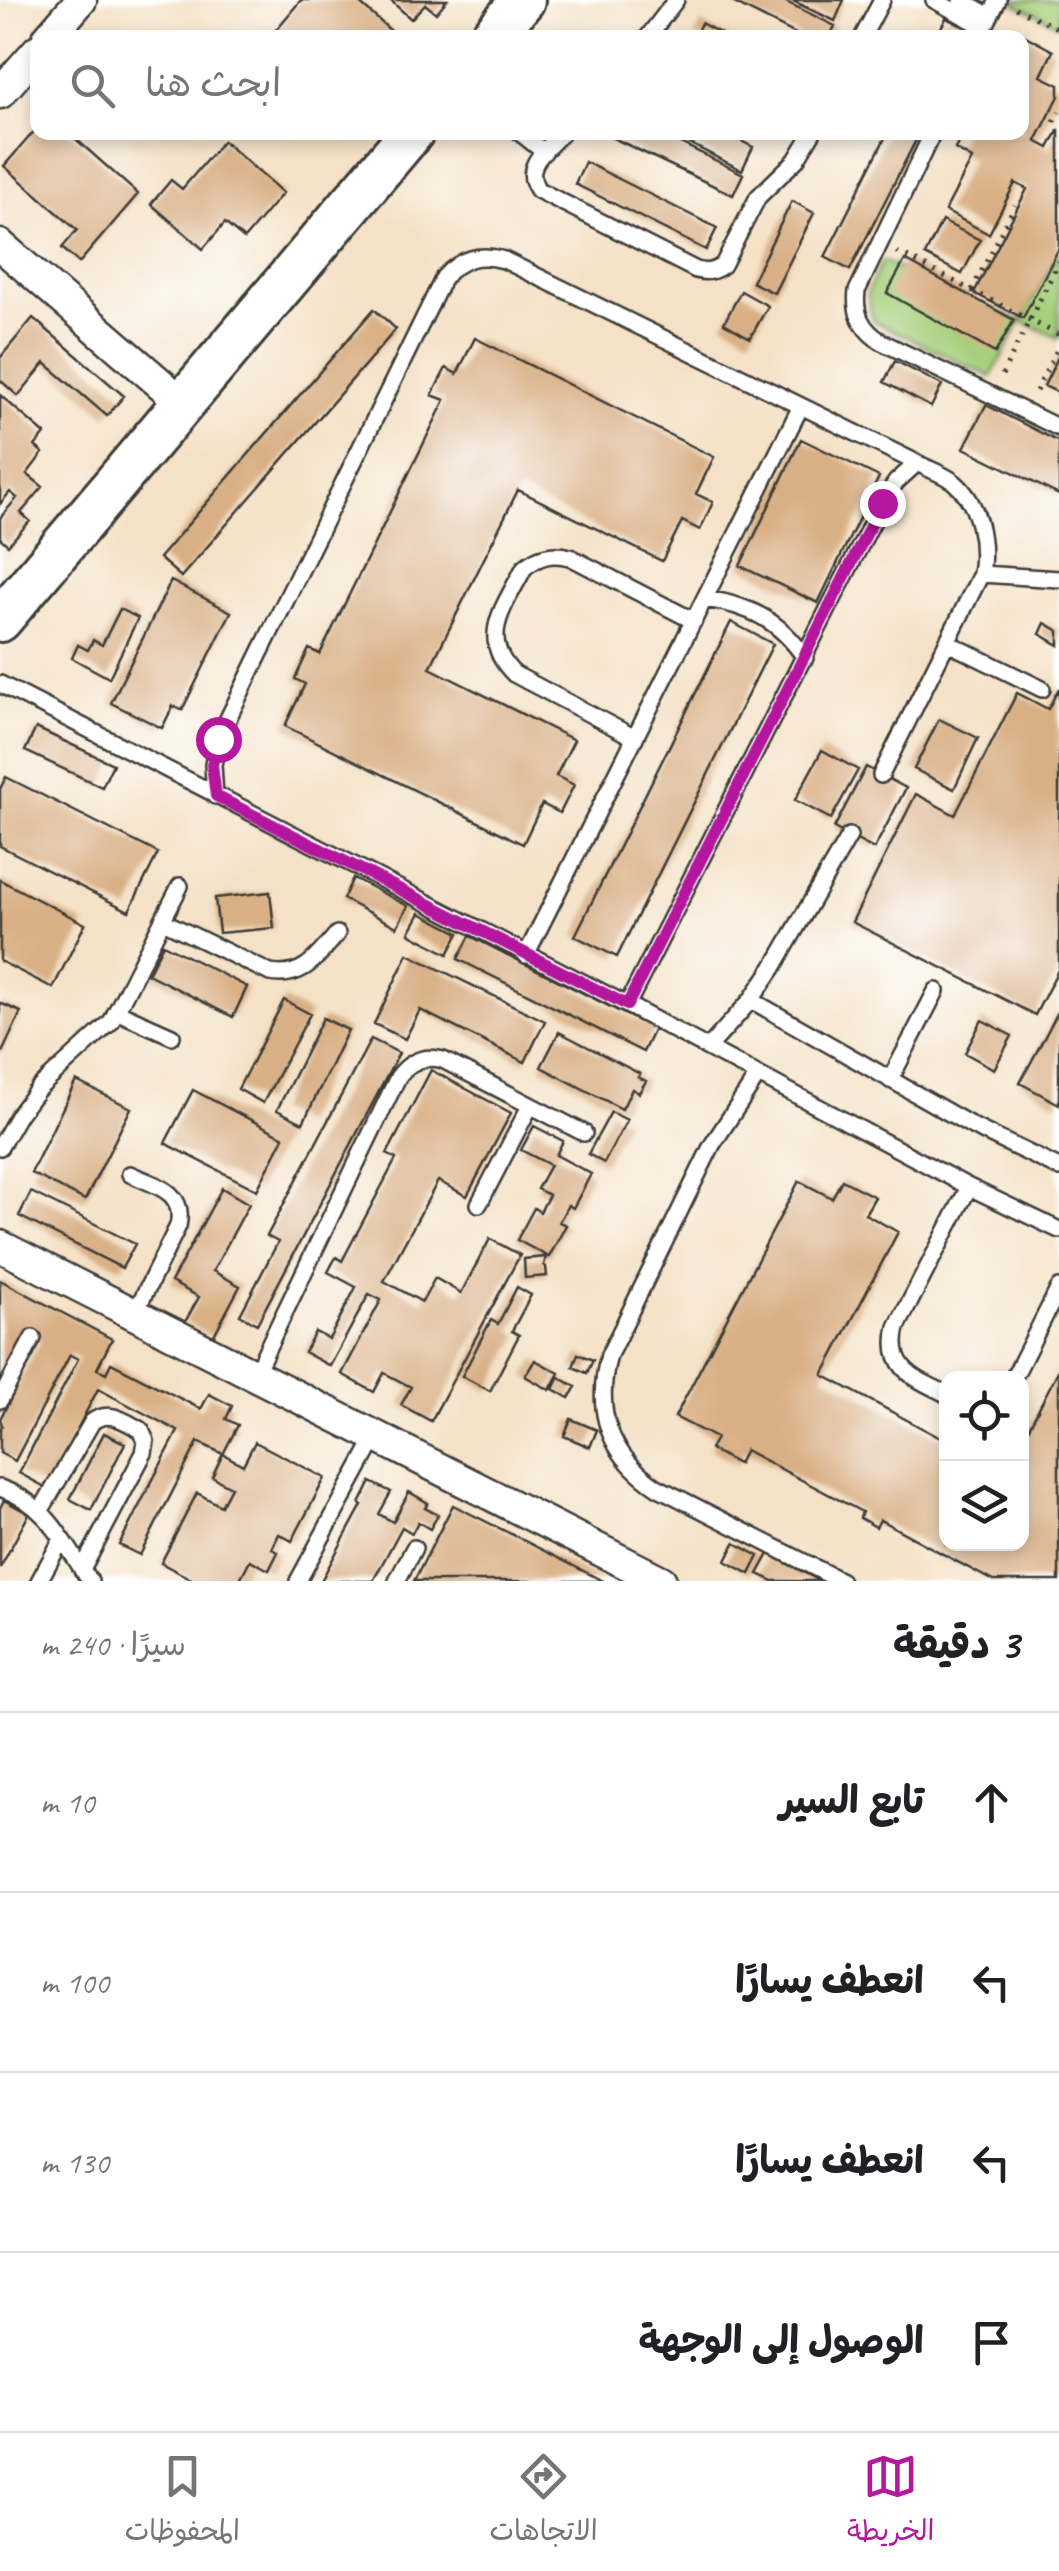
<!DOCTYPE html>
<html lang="ar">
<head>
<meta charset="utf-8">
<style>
  :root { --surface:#fff; --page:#f2f2f2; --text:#202124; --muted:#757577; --line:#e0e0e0; --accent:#b5179e }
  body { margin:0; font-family:Caveat,"Playpen Sans Arabic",sans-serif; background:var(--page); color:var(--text); direction:rtl }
  .controls { position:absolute; right:30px; bottom:30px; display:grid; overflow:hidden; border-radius:20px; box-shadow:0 5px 15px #0003 }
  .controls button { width:90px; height:90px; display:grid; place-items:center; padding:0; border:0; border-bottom:2px solid var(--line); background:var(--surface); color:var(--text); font:50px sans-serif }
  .stop { position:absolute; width:30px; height:30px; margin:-22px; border:8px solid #b5179e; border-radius:50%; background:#fff }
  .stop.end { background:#b5179e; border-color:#fff; box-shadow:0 2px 10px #0008 }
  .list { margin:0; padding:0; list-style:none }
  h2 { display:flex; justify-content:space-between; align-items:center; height:130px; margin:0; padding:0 40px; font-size:42px }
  h2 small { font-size:32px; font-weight:400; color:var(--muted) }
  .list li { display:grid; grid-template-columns:65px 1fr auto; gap:30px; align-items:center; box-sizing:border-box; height:180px; padding:0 40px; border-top:2px solid var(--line) }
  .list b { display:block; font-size:38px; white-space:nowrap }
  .list em { font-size:32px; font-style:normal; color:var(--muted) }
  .icon { flex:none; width:55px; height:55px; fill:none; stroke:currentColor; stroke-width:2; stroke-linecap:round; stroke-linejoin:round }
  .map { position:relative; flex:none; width:1059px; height:1581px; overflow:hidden; direction:ltr }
  .search { position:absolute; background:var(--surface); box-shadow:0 5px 15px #0003; left:30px; right:30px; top:30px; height:110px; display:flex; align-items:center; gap:25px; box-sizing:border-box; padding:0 35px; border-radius:20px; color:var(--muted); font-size:38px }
  .sheet { height:850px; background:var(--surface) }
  nav { display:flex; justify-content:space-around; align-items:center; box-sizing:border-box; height:140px; border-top:2px solid var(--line); background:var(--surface); font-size:28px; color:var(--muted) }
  nav a { display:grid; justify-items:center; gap:5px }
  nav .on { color:var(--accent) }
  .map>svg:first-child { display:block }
  .green { fill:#a6cf7b; stroke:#61764c; stroke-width:2.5 }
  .building { fill:#d9b086 }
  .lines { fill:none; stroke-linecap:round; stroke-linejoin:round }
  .lane-casing { stroke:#3c3a36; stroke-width:20 }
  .street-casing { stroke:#3c3a36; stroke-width:35 }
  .secondary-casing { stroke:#3c3a36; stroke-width:48 }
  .path { stroke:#3c3a36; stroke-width:5; stroke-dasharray:2.5 8; stroke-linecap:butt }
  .lane { stroke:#fff; stroke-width:15 }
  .street { stroke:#fff; stroke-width:30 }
  .secondary { stroke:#fff; stroke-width:42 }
  .route { stroke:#b5179e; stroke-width:12 }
</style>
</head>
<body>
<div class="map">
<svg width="1059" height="1581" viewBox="0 0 1059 1581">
  <rect width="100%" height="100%" fill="#fff"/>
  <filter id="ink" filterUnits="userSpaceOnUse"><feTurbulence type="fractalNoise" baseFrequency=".01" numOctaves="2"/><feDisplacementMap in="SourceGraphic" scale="20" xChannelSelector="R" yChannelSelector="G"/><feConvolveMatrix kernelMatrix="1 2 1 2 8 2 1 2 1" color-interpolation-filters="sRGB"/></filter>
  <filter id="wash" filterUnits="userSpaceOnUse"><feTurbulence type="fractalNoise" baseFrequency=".0048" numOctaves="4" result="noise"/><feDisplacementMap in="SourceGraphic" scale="40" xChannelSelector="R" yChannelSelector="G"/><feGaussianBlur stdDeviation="2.25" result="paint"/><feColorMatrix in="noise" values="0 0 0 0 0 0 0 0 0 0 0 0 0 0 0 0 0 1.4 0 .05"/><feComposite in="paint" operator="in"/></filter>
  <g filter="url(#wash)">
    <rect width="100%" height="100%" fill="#f4e1c6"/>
    <path class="green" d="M1017 0H1059V25L1015 4Z
      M1059 252V338L1021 321 991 377 873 321 867 293 882 261 1021 321Z"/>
    <g id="blocks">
      <path class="building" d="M301 0H356L399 38H269Z
        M390 0H447L436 13 425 4 411 19Z
        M728 0H782L835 26 829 38H804Z
        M791 0H844L835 21Z
        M946 18 972 31 969 38H936Z
        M701 23 729 38H694Z
        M1022 34 1053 51 1041 76 1059 85V96L1036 141 1049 148 1059 129V248L1023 318 974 293 1027 189 1015 183 989 234 945 211 972 159 955 149 964 132H1022Z
        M38 127V132H68L138 194 79 263 62 248 77 230 4 166Z
        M613 132H658L743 174 733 195 611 137Z
        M667 132H723L753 147 742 170Z
        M888 132H920L850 270 825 257Z
        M223 141 283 193 244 239 225 223 203 249 151 204 171 180 182 189Z
        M585 162 717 228 706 250 575 184Z
        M792 201 814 213 774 293 752 282Z
        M942 221 980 240 962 274 925 255Z
        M905 260 1014 320 995 353 887 293Z
        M741 291 768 306 750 338 724 323Z
        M374 309 396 329 181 577 159 558Z
        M33 318 124 396 107 416 45 363 18 396 0 380V358Z
        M475 338 714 457 696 494 713 502 700 530 682 521 662 561 518 490 430 668 574 740 556 776 574 785 560 813 542 804 523 844 285 726 305 684 295 679 309 649 320 654 445 400 432 395 446 368 457 374Z
        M1059 355V393L1044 386Z
        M895 361 942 385 931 407 884 382Z
        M0 395 45 434 35 446 43 453 27 474 43 487 21 513 30 521 8 545 0 538V518L17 498 10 492 0 504Z
        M986 405 1059 442V495L964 448Z
        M801 439 879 477 818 603 740 566Z
        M171 581 231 612 182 710 173 706 162 728 111 703Z
        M120 609 138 618 109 678 72 658 78 645 88 650 93 640 102 645Z
        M731 622 773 644 617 957 575 936Z
        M1045 623 1059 631V645L1040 634Z
        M1059 688V968L1035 1015 852 922 916 794 955 815 1017 693 1048 709Z
        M939 719 978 738 954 789 914 769Z
        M36 728 113 764 102 787 25 751Z
        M822 750 858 770 831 819 795 800Z
        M866 767 906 788 874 849 834 828Z
        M6 777 158 853 129 911 0 846V789Z
        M353 878 408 906 397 927 343 899Z
        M0 880 85 924 53 988 0 961Z
        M270 892 274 928 219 933 215 898Z
        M420 913 459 933 448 954 409 933Z
        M470 936 654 1029 643 1052 458 959Z
        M163 944 247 987 233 1017 148 974Z
        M408 954 545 1021 525 1062 420 1010 405 1039 374 1024Z
        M284 1000 310 1014 263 1103 238 1089Z
        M0 1003 21 1012 0 1057Z
        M1059 1010V1104L1020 1083Z
        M323 1018 348 1030 303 1123 277 1110Z
        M982 1020 1012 1036 994 1069 965 1053Z
        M559 1032 640 1074 638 1077 646 1081 639 1093 632 1089 622 1109 541 1067Z
        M371 1039 399 1053 257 1324 240 1315 278 1242 267 1236Z
        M431 1070 511 1113 467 1196 438 1181 384 1281 422 1302 435 1278 461 1293 490 1239 520 1255 431 1421 401 1405 411 1387 384 1373 374 1392 342 1374 381 1300 369 1294 330 1366 304 1352 315 1332 329 1339 356 1287 328 1272 336 1257 342 1261 396 1159 387 1154Z
        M76 1081 131 1108 85 1200 31 1173Z
        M193 1090 284 1137 257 1190 165 1143Z
        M611 1112 627 1120 604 1163 588 1154Z
        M534 1126 563 1141 556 1155 591 1174 573 1208 568 1205 559 1222 566 1225 549 1257 517 1240 534 1208 540 1212 549 1195 537 1189 550 1165 521 1150Z
        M842 1180 875 1197 865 1214 898 1232 823 1375 946 1441V1544H1022V1441L1059 1369V1581H993L880 1520 876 1527 860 1518 862 1512 745 1450 738 1464 710 1449 716 1438 675 1417 799 1181 832 1198Z
        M222 1188 249 1204 213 1271 240 1286 213 1337 185 1322 199 1297 171 1282Z
        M31 1192 135 1244 122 1268 19 1216Z
        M546 1257 544 1265 546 1267 547 1276 525 1278 524 1259Z
        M0 1280 112 1339 97 1369 106 1373 111 1363 201 1409 209 1394 232 1406 226 1419 238 1425 223 1454 198 1442 140 1555 119 1545 178 1431 98 1389 47 1488 19 1473 78 1359 70 1355 15 1461 0 1453V1429L2 1425 0 1419 41 1340 28 1332 0 1387Z
        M517 1287 531 1295 512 1331 519 1335 490 1391 462 1376 491 1320 498 1324Z
        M578 1354 593 1360 587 1373 573 1367Z
        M535 1360 559 1373 550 1390 525 1376Z
        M559 1377 576 1387 569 1398 553 1389Z
        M571 1419 597 1430 590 1447 564 1436Z
        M104 1433 125 1443 91 1510 70 1499Z
        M255 1442 325 1478 292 1541 279 1534 272 1549 278 1552 269 1570 250 1560 239 1581H195L161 1563 197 1493 221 1506 231 1487 212 1477 223 1454 243 1465Z
        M371 1482 391 1492 379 1514 393 1522 409 1492 428 1503 425 1508 438 1515 430 1529 418 1522 412 1533 402 1527 373 1581H321L362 1505 360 1504Z
        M4 1500 29 1514 0 1568V1508Z
        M453 1505 517 1537 603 1581H414Z
        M735 1543 759 1556 750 1574 726 1561Z
        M769 1554 820 1581H773L758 1574Z"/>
    </g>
  </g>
  <g filter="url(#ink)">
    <use href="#blocks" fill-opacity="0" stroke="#3c3a36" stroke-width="2.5"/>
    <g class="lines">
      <g class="lane-casing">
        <path id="lane" d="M934 0 984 27
          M961 0 990 16
          M647 38 676 0
          M862 38 882 0
          M979 38 998 0
          M519 132 544 152
          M563 132C547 149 521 166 538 190L696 270C707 273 713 272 723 265L758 197 796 160 813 132
          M933 132 857 291C854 314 862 330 882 342L1059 428
          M981 574 1059 579
          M705 599C748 605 780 620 805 658
          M948 643 1042 689
          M0 684 627 1005 969 1187 1059 1230
          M635 738 514 674C477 638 505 606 524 568 538 556 552 552 570 557L694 621
          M215 796 213 765 218 739 444 277C461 258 479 253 504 260L917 463C928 469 944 474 954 482 980 504 986 543 981 574L881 775
          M163 921 270 973C303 979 317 957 337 934
          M526 955 801 406
          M751 1000 974 1127 1059 1168
          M627 1005 882 503 896 482 917 463
          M118 1012 172 1036
          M708 1048 751 1000 773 968 849 836
          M758 1075 712 1145 609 1355C594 1410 608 1454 657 1487L841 1581
          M890 1080 936 991
          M0 1147 19 1114 38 1089 111 1022 180 886
          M130 1174C156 1186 186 1191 178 1226L134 1315
          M479 1204 530 1106
          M254 1376 398 1077C410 1061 424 1055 443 1060L584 1133
          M1013 1379 1059 1288
          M946 1394C915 1378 887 1369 897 1327L969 1187
          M0 1400 33 1338
          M0 1488C48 1504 63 1542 90 1581
          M41 1510 92 1422C109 1409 124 1421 141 1430L146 1441 144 1453 82 1570
          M39 1581 62 1539
          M298 1581 376 1437
          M397 1581 414 1548"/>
      </g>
      <g class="street-casing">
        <path id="street" d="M48 38 81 0
          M0 93 38 50
          M0 245 184 404
          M0 1246 661 1581"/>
      </g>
      <g class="secondary-casing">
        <path id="secondary" d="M491 38 523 0
          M0 620 412 132"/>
      </g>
      <path class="path" d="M1016 8 1059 29
        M1054 122 1059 112
        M897 252 1059 335
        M972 290 1015 205
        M1002 375 1059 262
        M1036 391 1059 346"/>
      <use href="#lane" class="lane"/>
      <use href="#street" class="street"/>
      <use href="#secondary" class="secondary"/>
    </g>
  </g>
  <g class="lines" filter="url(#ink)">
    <path class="route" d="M218 739 212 765 216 796 627 1005 882 503"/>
  </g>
</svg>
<div class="controls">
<button><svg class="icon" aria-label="locate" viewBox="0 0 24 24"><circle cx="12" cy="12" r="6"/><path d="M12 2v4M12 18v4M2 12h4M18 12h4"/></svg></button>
<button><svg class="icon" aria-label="layers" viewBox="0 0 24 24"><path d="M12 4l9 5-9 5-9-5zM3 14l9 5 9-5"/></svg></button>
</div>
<div class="stop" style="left:218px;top:739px"></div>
<div class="stop end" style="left:882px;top:503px"></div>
<div class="search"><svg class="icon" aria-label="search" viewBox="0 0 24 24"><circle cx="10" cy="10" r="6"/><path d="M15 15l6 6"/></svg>ابحث هنا</div>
</div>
<section class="sheet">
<h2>3 دقيقة<small>سيرًا · 240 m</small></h2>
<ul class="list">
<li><svg class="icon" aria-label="ahead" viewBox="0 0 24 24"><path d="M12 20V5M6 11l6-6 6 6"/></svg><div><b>تابع السير</b></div><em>10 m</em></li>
<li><svg class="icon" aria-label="left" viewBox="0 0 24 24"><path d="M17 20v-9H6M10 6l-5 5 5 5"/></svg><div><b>انعطف يسارًا</b></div><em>100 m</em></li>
<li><svg class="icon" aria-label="left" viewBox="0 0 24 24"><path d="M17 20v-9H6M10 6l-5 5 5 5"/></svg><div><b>انعطف يسارًا</b></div><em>130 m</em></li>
<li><svg class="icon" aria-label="arrive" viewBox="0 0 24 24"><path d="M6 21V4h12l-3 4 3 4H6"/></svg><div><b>الوصول إلى الوجهة</b></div></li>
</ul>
</section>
<nav>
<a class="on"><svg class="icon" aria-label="map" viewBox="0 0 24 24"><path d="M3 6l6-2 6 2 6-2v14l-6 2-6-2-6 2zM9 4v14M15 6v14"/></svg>الخريطة</a>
<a><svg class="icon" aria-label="directions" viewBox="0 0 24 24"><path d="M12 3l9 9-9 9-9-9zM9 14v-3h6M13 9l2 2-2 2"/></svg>الاتجاهات</a>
<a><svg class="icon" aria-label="saved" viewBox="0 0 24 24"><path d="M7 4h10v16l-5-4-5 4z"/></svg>المحفوظات</a>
</nav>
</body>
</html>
